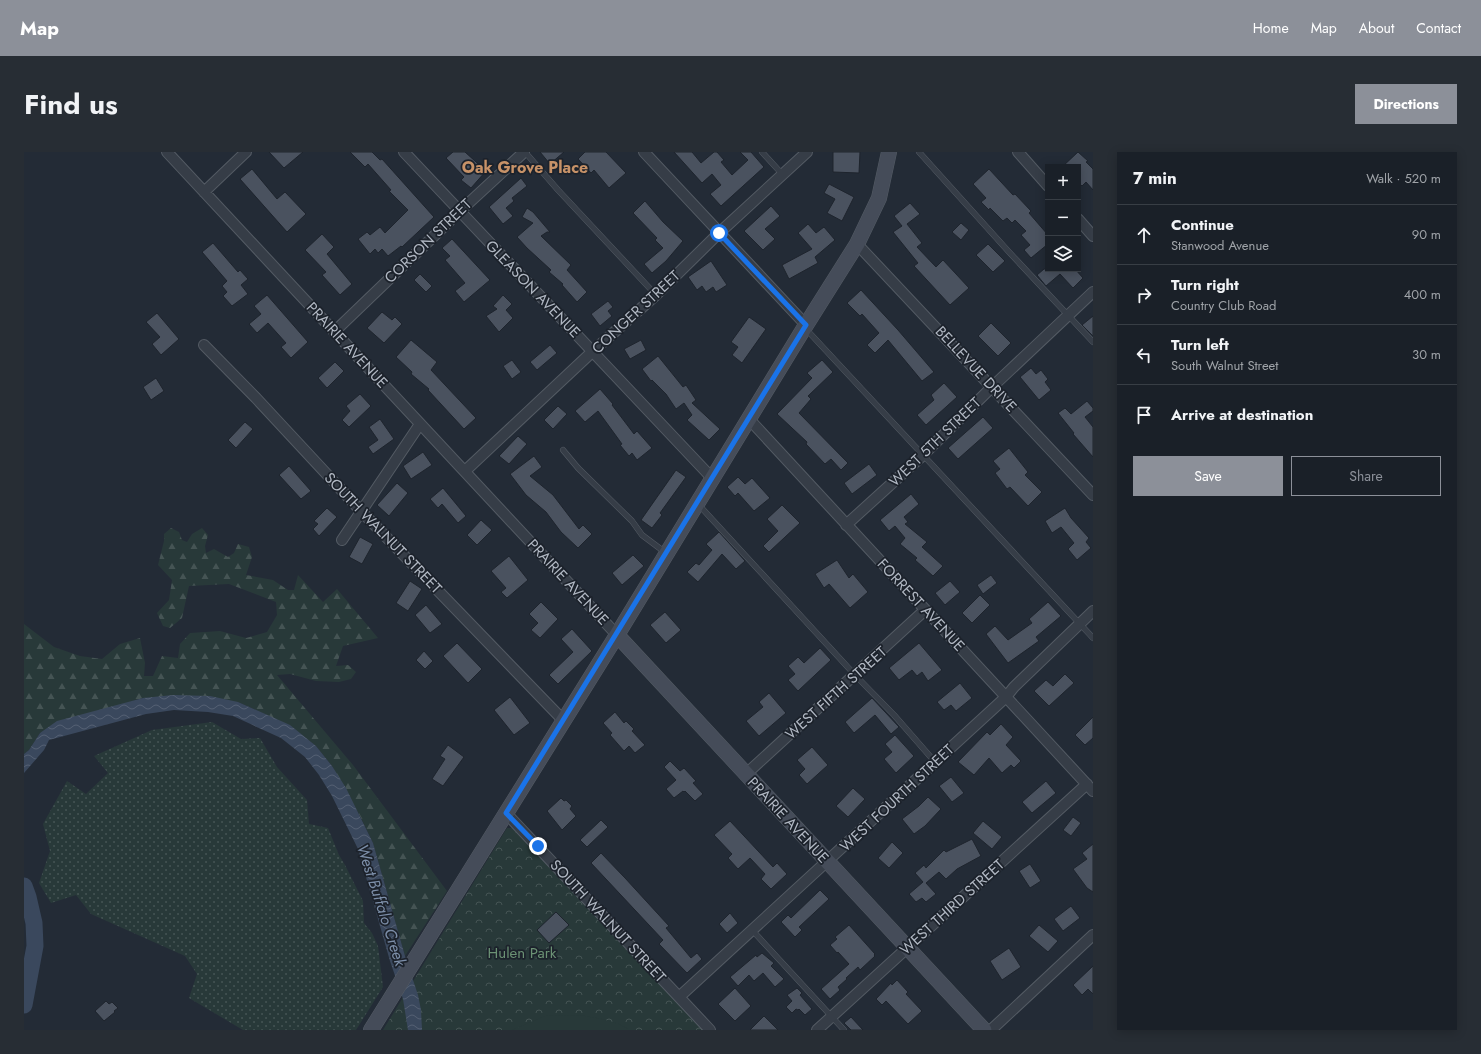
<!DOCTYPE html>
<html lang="en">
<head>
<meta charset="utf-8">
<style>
  :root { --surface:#1a2028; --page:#272d34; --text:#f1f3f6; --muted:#9fa3a8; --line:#383e45; --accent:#8c9099 }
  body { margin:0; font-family:Jost,sans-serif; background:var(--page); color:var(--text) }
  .controls { position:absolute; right:12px; top:12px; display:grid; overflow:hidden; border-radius:0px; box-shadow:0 2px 10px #0003 }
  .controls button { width:36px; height:36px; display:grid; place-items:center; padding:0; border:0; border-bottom:1px solid var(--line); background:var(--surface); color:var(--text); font:20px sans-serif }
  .stop { position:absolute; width:12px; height:12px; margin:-9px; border:3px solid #1a73e8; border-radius:50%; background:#fff }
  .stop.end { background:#1a73e8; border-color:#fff; box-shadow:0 1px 4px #0008 }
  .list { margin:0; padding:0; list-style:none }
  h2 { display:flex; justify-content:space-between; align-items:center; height:52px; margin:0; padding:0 16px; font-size:17px }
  h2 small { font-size:13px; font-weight:400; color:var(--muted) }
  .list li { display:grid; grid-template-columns:26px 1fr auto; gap:12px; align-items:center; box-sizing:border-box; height:60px; padding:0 16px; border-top:1px solid var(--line) }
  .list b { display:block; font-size:15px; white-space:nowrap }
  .list p { margin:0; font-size:13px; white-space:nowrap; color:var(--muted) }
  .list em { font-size:13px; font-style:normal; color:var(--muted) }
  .actions { display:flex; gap:8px; padding:12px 16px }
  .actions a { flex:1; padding:9px 0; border:1px solid var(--accent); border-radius:0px; text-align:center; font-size:14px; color:var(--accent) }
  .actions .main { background:var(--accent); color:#fff }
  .icon { flex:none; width:22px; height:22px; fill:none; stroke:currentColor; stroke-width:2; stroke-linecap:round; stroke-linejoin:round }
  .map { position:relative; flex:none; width:1069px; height:878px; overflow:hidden; border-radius:0px }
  header { display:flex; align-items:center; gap:24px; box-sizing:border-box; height:56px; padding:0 20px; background:var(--accent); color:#fff }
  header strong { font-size:19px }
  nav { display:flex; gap:22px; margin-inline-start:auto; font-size:14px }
  .intro { display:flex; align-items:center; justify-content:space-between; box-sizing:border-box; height:96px; padding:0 24px }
  h1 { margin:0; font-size:28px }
  .button { padding:10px 18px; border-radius:0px; background:var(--accent); color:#fff; font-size:14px; font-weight:700 }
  main { display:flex; gap:24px; padding:0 24px }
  aside { flex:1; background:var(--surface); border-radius:0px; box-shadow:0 2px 10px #0003 }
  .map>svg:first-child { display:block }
  .grass { fill:url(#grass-dots) }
  .forest { fill:url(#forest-firs) }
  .park { fill:url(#park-crowns) }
  .garden { fill:#283939 }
  .water { fill:url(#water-waves) }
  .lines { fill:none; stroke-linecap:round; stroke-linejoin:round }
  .river { stroke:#3a485d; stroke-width:17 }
  .building { fill:#4a525f; stroke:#1e242d }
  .lane-casing { stroke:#545b64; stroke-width:6 }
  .street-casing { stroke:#545b64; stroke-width:12 }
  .secondary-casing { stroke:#545b64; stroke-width:16 }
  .lane { stroke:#363d47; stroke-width:5 }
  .street { stroke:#363d47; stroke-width:10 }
  .secondary { stroke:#454c59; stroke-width:15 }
  .route { stroke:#1a73e8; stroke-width:5 }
  .labels { text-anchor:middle; stroke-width:3.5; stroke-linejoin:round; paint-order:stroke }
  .street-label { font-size:15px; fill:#b1b8c3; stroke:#1c222b }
  .park-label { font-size:15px; fill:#6b9174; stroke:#1c222b }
  .neighbourhood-label { font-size:16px; font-weight:bold; fill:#c79268; stroke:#1c222b }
  .water-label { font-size:16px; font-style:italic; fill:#7c8ea8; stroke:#1c222b }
</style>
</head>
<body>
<header>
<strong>Map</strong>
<nav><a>Home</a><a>Map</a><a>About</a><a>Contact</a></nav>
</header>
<div class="intro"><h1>Find us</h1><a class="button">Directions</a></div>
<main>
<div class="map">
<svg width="1069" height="878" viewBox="0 0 1069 878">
  <defs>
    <pattern id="grass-dots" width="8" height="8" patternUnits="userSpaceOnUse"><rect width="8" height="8" fill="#283939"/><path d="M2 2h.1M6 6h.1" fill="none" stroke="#455454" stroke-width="1.8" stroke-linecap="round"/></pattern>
    <pattern id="forest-firs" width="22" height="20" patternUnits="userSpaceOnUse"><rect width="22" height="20" fill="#283939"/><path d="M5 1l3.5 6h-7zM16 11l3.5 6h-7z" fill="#455454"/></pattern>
    <pattern id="park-crowns" width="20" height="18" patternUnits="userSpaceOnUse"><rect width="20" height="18" fill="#283939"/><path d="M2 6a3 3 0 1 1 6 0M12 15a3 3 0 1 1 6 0" fill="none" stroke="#455454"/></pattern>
    <pattern id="water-waves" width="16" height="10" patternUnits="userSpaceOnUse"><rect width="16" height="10" fill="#3a485d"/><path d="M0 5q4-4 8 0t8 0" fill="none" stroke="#546073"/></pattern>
  </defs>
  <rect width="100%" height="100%" fill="#232b36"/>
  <path class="grass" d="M188 570 217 587 236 586 253 615 283 648 285 672 304 676 315 703 321 713 339 749 340 771 348 781 354 794 359 835 332 878H219L165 846 173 822 161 804 67 762 52 743 27 751 15 731 26 699 19 672 43 629 62 642 84 621 70 604 128 578Z"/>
  <path class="forest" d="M147 376 155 380 158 388 163 390 168 382 178 376 184 383 181 394 182 401 190 397 204 405 210 401 214 392 225 395 228 405 222 423 249 428 264 438H270L274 423 299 450 313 437 354 486 319 494 312 514 324 513 332 520 327 527 315 530 292 529 266 522 253 523 329 613 423 739 381 804 349 691 337 666 308 614 292 594 265 573 214 550 119 546 64 562 16 581 5 598 0 602V472L30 495 56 504 78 507 96 492 116 486 121 511 120 524H129L138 504 154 506 156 492 166 481 196 479 222 486 243 480 253 463 252 450 205 432 165 434 158 466 146 476 139 474 133 461 145 448 148 428 134 413 140 389V382Z"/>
  <path class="park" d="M483 676H488L679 878H359Z"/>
  <path class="garden" d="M555 863C572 866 591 868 606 878H488L521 864Z"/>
  <path class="water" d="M149 543 186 544 214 550 266 573 292 594 308 614 322 636 349 691 381 804 394 843 397 858 398 878H384L379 847 366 809 334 697 308 644 295 623 281 605 257 586 209 564 184 560 150 558 122 562 25 588 20 598 0 621V602L5 598 16 581 33 569 119 546Z"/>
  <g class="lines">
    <path class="river" d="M0 734 4 745 10 771 11 794 0 853"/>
  </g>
  <path class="building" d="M245 0H279L260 16Z
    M326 0H348L356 8 358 7 410 65 378 95 377 94 364 104 358 97 354 101 351 97 346 102 334 87 343 80 346 83 356 75 361 81 384 58 365 39 367 38 344 12 341 15Z
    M429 0H441L462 19 447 36 437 28 440 25 422 6Z
    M516 0H540L526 12Z
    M561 0H582L602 21 585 36 570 18 567 21 554 7Z
    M650 0H668L677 11 690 0H693L700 8 697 10 708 23 724 8 716 0H727L740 15 697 54 686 42 697 33 688 22 678 31Z
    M809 0H836L835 21 809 20Z
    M1054 0 1064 9 1062 10 1069 17V38L1062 30 1058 34 1054 30V15H1038Z
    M228 17 253 47 261 40 282 62 263 80 216 27Z
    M965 17 989 43 991 42 1007 59 1005 61 1024 83V92L1007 106 1000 98 1006 93 997 83 1002 79 991 68 988 71 983 66 979 69 966 56 965 58 957 50 962 46 949 32Z
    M497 26 503 34 488 46 490 49 482 56 489 64 479 72 465 55Z
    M805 32 830 45 818 69 803 61 811 47 800 41Z
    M621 49 639 70 659 89 642 109 628 121 620 112 639 96 631 88 633 86 609 61Z
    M886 51 896 62 883 72 898 91 893 95 912 115 919 108 945 136 926 153 890 114 894 111 869 80 878 74 870 64Z
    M747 54 756 64 741 77 751 87 739 98 720 79Z
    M503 56 509 60 526 80H523L517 84 547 113 543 118 563 140 553 150 538 133 539 132 525 120 527 118 503 96 493 85 509 71 498 65Z
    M937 71 945 78 937 88 928 80Z
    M784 72 792 81 800 75 811 88 791 105 794 111 765 127 758 113 788 97 774 81Z
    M298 82 310 95 303 102 328 132 316 143 298 123 302 120 281 98Z
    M428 87 466 128 440 150 431 139 441 131 421 108 426 104 418 96Z
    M189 91 214 120 216 118 224 127 217 133 224 142 208 154 199 144 203 140 198 134 203 129 178 100Z
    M964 92 981 109 969 120 952 103Z
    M687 109 703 133 692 140 689 135 682 140 678 134 673 138 664 125Z
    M1020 117H1051L1059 126 1049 136 1036 122 1022 134 1013 123Z
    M396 122 408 134 402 140 390 128Z
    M837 138 874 178 910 220 898 229 864 188 851 201 843 193 855 181 838 162 836 164 823 151Z
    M243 143 284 190 267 206 257 195 262 191 244 171 233 181 225 172 237 162 230 154Z
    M479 143 488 152 482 158 489 166 475 180 462 164 473 157 469 154Z
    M584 149 589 155 584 159 588 164 576 174 567 162Z
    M358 160 368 168 371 165 378 172 360 191 343 176Z
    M133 161 155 187 137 203 128 192 136 185 122 170Z
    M1069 164V184L1058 173Z
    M725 165 742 177 718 211 708 203 714 195 707 190Z
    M967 171 987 191 974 204 954 184Z
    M387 188 413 210 407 218 452 266 440 277 404 238 405 237 387 222 388 220 372 205Z
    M617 188 622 198 606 207 600 197Z
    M526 193 533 201 513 218 506 210Z
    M634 204 659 235 662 233 672 248 668 251 696 277 685 288 663 268 668 263 660 251 652 257 642 242 628 228 627 229 618 217Z
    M488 208 497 220 488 227 479 214Z
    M798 208 809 220 784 244 787 247 775 261 824 311 817 318 807 307 801 312 782 292 783 290 753 262 788 226 783 221Z
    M311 210 320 219 303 236 294 226Z
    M1007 216 1012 222 1017 218 1024 227 1021 230 1027 238 1015 248 996 225Z
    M132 226 140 239 127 248 119 235Z
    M920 231 933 245 902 273 893 263 910 248 907 243Z
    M576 237 589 252 588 253 610 282 613 279 628 296 613 308 608 301 605 304 596 293 598 292 574 259 561 270 551 259Z
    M336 242 347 254 325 275 318 268 326 259 322 254Z
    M1063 249 1069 256V259L1061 265 1069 275V305L1049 282 1050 281 1034 261 1041 256 1047 262Z
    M534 254 543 262 529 277 520 268Z
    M959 265 969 276 934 307 924 296Z
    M356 267 370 287 349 302 344 295 354 288 345 275Z
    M221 270 229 277 212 296 204 288Z
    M494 284 503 292 485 312 475 304Z
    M985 296 1004 320 1001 323 1018 340 1004 354 986 335 983 337 971 321 976 317 969 309Z
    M399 300 408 313 387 327 379 314Z
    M510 304 518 315 506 324 529 343 555 377 559 373 568 382 554 396 537 380 522 360 502 343 486 322Z
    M845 312 853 323 828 342 820 331Z
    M265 314 287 339 277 347 255 323Z
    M652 318 662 325 636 361 638 363 628 376 617 368Z
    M714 325 721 332 728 326 746 346 730 359 714 341 711 344 703 335Z
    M373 331 384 341 365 364 353 353Z
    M419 336 442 364 434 371 418 352 414 356 406 347Z
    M887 342 895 352 880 365 884 370 881 372 903 390 898 395 919 414 909 424 891 408 893 406 876 392 881 386 871 374 865 379 856 368Z
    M758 353 776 371 745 400 739 394 754 379 743 367Z
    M303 356 313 365 295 384 289 377 294 372 290 369Z
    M1041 356 1047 366 1065 386 1062 390 1067 396 1053 408 1044 397 1050 391 1037 375 1028 381 1021 369Z
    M457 368 468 378 453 393 443 383Z
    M695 380 721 409 712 417 698 402 674 430 663 420 672 411 675 413 688 398 682 392Z
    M336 385 349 392 338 412 325 405Z
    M609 403 620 414 598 433 588 421Z
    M485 404 504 428 483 446 477 440 482 436 467 419Z
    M813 408 825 426 829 422 844 440 826 456 805 432 800 436 791 422Z
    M967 423 973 431 959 442 953 433Z
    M386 429 398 437 384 459 372 451Z
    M926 429 936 440 921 453 911 441Z
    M956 443 966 453 948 471 938 461Z
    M517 450 534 467 516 486 507 478 514 471 505 462Z
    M1024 450 1037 464 1012 485 1015 489 984 511 962 482 971 474 984 488 1008 471 1005 467Z
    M402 453 418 472 406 481 391 463Z
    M641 460 657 478 642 491 626 473Z
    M548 477 568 499 534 532 525 523 549 500 537 487Z
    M433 491 458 517 444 531 419 504Z
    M895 491 918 518 904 529 898 520 893 524 888 518 875 528 865 516Z
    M796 496 807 508 774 539 764 528 771 522 764 514 774 505 780 511Z
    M400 499 409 509 401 517 392 508Z
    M1041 522 1050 531 1025 554 1010 539 1022 528 1029 534Z
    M936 531 948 546 932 559 927 553 920 558 913 550Z
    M745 541 762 561 735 584 722 569 739 555 735 550Z
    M486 545 506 571 490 583 470 558Z
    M848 546 875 575 867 582 851 563 830 581 821 570Z
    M591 560 600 571 602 569 610 577 608 579 621 593 611 601 605 594 600 599 586 583 588 581 579 571Z
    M1069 565V586L1061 593 1051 583Z
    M977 572 989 585 982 593 997 609 990 616 987 613 978 621 965 606 950 623 934 610 963 580 966 583Z
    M871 583 890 604 872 621 860 607 868 600 861 592Z
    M424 593 440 605 419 634 408 627 421 607 416 604Z
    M788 595 804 613 783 632 775 623 781 617 773 608Z
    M646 609 656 619 660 616 672 629 669 631 679 642 671 649 661 639 660 640 659 639 650 646 642 637 652 628 640 615Z
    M927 625 940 641 928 650 915 634Z
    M1022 629 1032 641 1008 661 998 650Z
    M829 636 841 647 824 665 812 654Z
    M904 645 917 657 901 674 890 682 878 667 895 654Z
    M537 646 540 649 542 648 548 654 546 657 552 664 538 678 523 659Z
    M1049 665 1057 671 1047 684 1039 678Z
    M577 668 584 675 563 695 556 688Z
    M706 669 749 715 753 711 763 722 747 737 737 727 741 722 726 706 714 717 704 706 708 702 690 683Z
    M959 669 978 685 968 697 949 681Z
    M948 687 957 704 933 717 922 727 915 720 902 731 912 742 902 750 898 746 892 750 885 742 899 730 891 721 900 713 902 716 920 698 922 700Z
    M868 690 879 701 865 716 854 706Z
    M1069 692V740L1063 736 1049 717 1063 707 1058 701Z
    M577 701 601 726 645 774 642 776 667 806 673 801 678 807 663 821 635 792 639 788 567 711Z
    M1006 712 1017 729 1006 736 995 719Z
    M796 738 805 747 775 775 778 778 771 785 757 770 764 763 767 766Z
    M1047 754 1056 766 1039 779 1030 767Z
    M532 760 545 773 525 791 513 778Z
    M706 761 714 771 703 781 695 772Z
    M825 773 851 802 850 803 851 804 836 818 834 815 822 826 823 827 814 835 816 838 806 847 797 837 825 812 814 800 813 801 806 793 813 787 811 785Z
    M1015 773 1034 789 1024 800 1005 784Z
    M985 796 997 815 978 828 966 809Z
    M738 801 750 811 747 814 760 827 751 835 739 821 730 829 725 823 714 834 706 825 732 803 733 805Z
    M1069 814V842L1064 837 1058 843 1049 833Z
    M873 828 884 840 882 842 898 859 884 872 862 849 858 853 852 847 867 831 868 833Z
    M711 836 727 854 711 869 694 852Z
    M773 836 778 841 776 843 788 857 781 863 775 857 774 858 772 857 768 861 762 855 768 849 763 843Z
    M82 849 85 852 88 850 94 856 90 859 91 860 80 869 71 859Z
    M740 864 754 878H726Z
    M827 865 839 878H827L820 871Z"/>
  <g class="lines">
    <g class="lane-casing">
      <path id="lane" d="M501 0 534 38 632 143
        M738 0 759 23
        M895 0 985 100 1069 190
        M781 176 1069 486
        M539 298 554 316 608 369 618 383 642 401
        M674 352 831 523 870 563 911 610
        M728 778 820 878"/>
    </g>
    <g class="street-casing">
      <path id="street" d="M143 0 593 483
        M380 0 688 326
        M620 0 782 173
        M994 0 1024 34
        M180 40 222 0
        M1054 67 1069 84
        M833 92 1069 343
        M310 180 435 60 500 0
        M180 193 232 246 337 359 539 568
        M725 267 1069 639
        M441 319 568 200 632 143 695 81 783 0
        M822 373 898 304 968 235 1069 140
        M318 388 396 272
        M721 623 901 458
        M482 661 686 878
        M655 845 982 545 990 535 1069 459
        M793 878 1063 632
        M967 878 1069 783"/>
    </g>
    <g class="secondary-casing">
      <path id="secondary" d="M593 483 960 878
        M347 878 593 483 782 173 833 92 855 46 865 0"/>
    </g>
    <use href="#lane" class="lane"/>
    <use href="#street" class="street"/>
    <use href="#secondary" class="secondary"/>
  </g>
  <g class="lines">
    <path class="route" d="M514 694 482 661 782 173 695 81"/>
  </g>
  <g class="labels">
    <g class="street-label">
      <text transform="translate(404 89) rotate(-44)" y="5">CORSON STREET</text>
      <text transform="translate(509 137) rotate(46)" y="5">GLEASON AVENUE</text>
      <text transform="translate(612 160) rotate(-43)" y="5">CONGER STREET</text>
      <text transform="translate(323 193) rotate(47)" y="5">PRAIRIE AVENUE</text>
      <text transform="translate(952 217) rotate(47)" y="5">BELLEVUE DRIVE</text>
      <text transform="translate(911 290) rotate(-44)" y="5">WEST 5TH STREET</text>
      <text transform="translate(359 381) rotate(46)" y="5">SOUTH WALNUT STREET</text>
      <text transform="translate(544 430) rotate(47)" y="5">PRAIRIE AVENUE</text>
      <text transform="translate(897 453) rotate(47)" y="5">FORREST AVENUE</text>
      <text transform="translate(812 541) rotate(-42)" y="5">WEST FIFTH STREET</text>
      <text transform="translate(873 646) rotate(-43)" y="5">WEST FOURTH STREET</text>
      <text transform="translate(764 668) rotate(47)" y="5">PRAIRIE AVENUE</text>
      <text transform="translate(928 755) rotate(-42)" y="5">WEST THIRD STREET</text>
      <text transform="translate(584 769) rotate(47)" y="5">SOUTH WALNUT STREET</text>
    </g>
    <g class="park-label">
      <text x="498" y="806">Hulen Park</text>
    </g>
    <g class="neighbourhood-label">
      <text x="501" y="21">Oak Grove Place</text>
    </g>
    <g class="water-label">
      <text transform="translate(358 753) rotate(72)" y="6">West Buffalo Creek</text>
    </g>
  </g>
</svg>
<div class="controls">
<button>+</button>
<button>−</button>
<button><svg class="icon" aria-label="layers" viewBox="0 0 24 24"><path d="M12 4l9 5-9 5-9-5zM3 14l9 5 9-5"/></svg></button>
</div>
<div class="stop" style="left:695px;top:81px"></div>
<div class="stop end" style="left:514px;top:694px"></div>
</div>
<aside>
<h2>7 min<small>Walk · 520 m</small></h2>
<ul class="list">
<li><svg class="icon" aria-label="ahead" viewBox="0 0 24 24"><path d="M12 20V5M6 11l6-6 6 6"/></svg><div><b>Continue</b><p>Stanwood Avenue</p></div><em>90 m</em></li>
<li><svg class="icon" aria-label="right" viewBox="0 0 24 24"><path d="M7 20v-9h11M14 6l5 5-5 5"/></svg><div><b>Turn right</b><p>Country Club Road</p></div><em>400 m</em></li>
<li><svg class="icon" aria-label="left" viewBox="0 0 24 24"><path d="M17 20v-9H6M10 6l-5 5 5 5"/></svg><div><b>Turn left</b><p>South Walnut Street</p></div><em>30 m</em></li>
<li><svg class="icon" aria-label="arrive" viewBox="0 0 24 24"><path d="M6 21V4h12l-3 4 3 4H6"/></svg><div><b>Arrive at destination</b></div></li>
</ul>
<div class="actions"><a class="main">Save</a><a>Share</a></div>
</aside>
</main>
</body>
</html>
